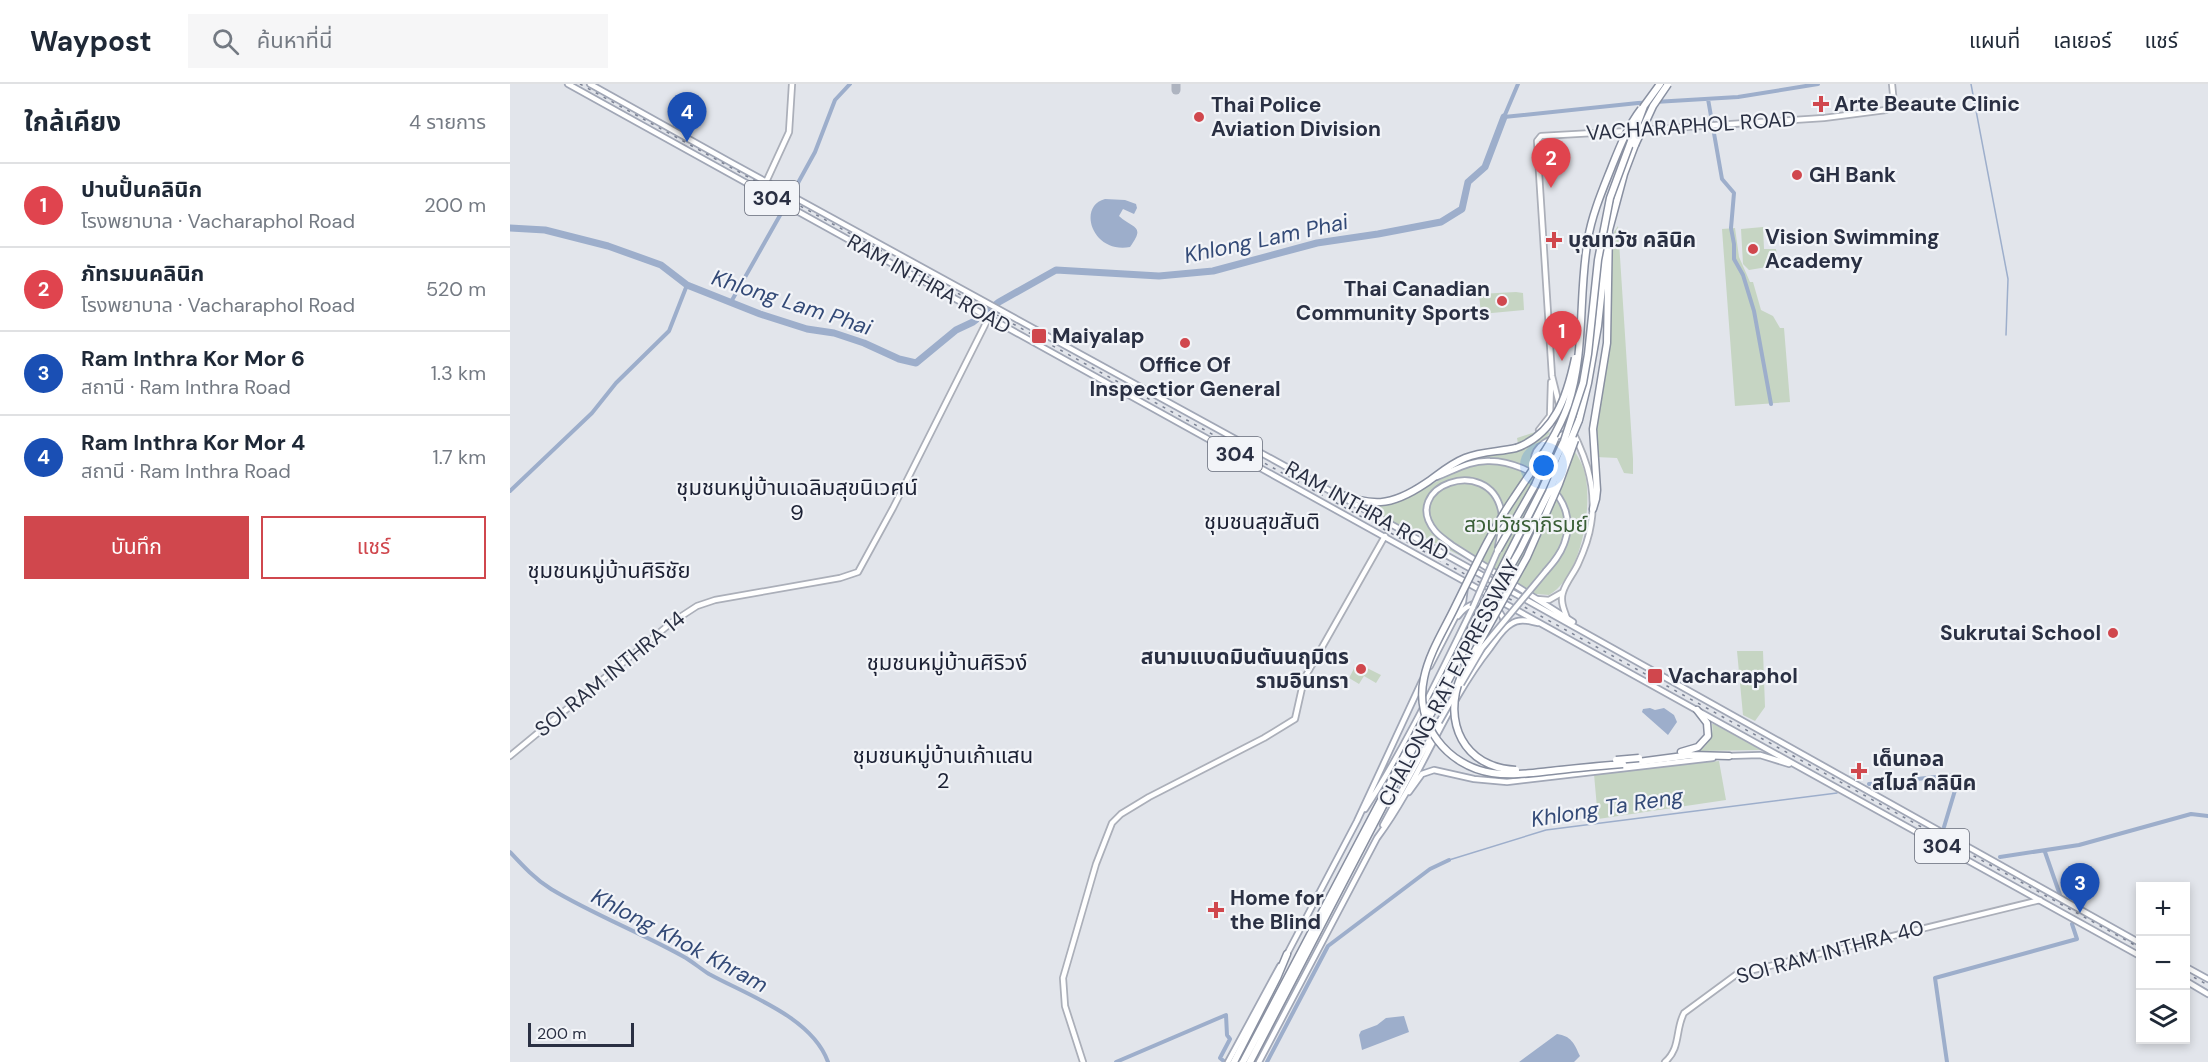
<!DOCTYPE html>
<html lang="th">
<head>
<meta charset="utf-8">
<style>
  :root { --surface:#fff; --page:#f6f6f7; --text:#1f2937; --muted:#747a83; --line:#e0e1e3; --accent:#d0474d }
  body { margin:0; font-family:"DM Sans","Noto Sans Thai",sans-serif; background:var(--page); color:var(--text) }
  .controls { position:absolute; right:18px; bottom:18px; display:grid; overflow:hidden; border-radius:0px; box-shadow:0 3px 9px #0003 }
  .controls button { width:54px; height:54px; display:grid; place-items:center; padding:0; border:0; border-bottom:2px solid var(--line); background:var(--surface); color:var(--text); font:30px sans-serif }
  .scale { position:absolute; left:18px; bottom:15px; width:106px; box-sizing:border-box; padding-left:6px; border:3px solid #2a3043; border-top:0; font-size:16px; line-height:21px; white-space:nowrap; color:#2a3043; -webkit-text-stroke:4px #f2f4f8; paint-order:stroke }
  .you { position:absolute; left:1034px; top:382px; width:21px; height:21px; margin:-15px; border:4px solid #fff; border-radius:50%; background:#1a73e8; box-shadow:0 0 0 9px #1a73e833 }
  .badge { display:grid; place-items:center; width:39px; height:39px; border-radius:50%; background:var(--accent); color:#fff; font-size:20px; font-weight:700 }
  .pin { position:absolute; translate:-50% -50px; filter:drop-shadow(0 2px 3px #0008) }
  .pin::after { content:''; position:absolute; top:32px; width:21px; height:18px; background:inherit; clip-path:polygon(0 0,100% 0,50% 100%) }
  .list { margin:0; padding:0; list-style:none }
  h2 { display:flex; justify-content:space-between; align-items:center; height:78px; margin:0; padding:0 24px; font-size:26px }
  h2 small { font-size:20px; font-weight:400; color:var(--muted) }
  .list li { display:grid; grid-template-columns:39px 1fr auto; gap:18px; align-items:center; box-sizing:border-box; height:84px; padding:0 24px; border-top:2px solid var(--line) }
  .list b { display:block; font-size:22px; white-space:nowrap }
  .list p { margin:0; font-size:20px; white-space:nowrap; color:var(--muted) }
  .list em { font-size:20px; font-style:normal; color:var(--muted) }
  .actions { display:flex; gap:12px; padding:18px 24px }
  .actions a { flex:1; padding:14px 0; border:2px solid var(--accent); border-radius:0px; text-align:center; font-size:21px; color:var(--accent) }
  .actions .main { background:var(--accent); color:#fff }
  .icon { flex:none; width:33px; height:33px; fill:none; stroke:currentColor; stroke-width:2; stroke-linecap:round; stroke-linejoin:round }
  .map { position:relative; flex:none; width:1698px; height:978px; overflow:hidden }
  header { display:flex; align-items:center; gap:36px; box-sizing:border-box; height:84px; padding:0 30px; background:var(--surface); border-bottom:2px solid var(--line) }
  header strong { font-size:28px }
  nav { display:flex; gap:33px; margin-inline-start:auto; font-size:21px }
  .search { width:420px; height:54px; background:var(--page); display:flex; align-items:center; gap:15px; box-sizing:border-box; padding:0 21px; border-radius:0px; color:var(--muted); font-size:22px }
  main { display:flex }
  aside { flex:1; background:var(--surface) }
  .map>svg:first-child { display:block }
  .green { fill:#c6d5c3 }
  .water { fill:#9daecb }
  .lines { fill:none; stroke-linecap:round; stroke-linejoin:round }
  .stream { stroke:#9daecb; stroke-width:1.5 }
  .canal { stroke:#9daecb; stroke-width:4 }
  .river { stroke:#9daecb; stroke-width:7 }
  .taxiway { stroke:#aeb4c0; stroke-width:9 }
  .secondary-casing { stroke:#abafb9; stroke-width:8 }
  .primary-casing { stroke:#a1a7b6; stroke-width:8 }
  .highway-casing { stroke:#8990a1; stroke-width:9 }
  .secondary { stroke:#fff; stroke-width:4.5 }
  .primary { stroke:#fff; stroke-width:4.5 }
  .highway { stroke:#fff; stroke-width:6 }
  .rail { stroke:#7b8294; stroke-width:1.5; stroke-dasharray:3 6; stroke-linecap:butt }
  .primary-bridge-casing { stroke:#a1a7b6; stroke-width:8; stroke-linecap:butt }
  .highway-bridge-casing { stroke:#8990a1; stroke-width:9; stroke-linecap:butt }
  .primary-bridge { stroke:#fff; stroke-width:4.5 }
  .highway-bridge { stroke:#fff; stroke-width:6 }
  .poi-dot { fill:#d0474d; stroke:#f2f4f8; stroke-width:2 }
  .labels { text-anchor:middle; stroke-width:4.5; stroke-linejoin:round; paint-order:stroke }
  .shield { fill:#f2f4f8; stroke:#666b79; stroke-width:1.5 }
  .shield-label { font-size:20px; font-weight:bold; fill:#2a3043 }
  .poi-label { font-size:21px; font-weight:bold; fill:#2a3043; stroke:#f2f4f8; text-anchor:start }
  .street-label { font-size:21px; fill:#2a3043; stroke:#f2f4f8 }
  .park-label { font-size:21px; fill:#3a5f37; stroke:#f2f4f8 }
  .water-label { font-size:22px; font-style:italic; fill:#334a77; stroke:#f2f4f8 }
  .neighbourhood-label { font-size:22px; fill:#1c2134; stroke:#f2f4f8 }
</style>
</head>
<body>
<header>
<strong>Waypost</strong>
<div class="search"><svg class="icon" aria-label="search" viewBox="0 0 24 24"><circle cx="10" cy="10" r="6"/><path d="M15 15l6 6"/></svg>ค้นหาที่นี่</div>
<nav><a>แผนที่</a><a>เลเยอร์</a><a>แชร์</a></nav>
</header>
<main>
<aside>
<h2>ใกล้เคียง<small>4 รายการ</small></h2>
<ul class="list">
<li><span class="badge" style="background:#e0444e">1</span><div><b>ปานปั้นคลินิก</b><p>โรงพยาบาล · Vacharaphol Road</p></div><em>200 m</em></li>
<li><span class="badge" style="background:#e0444e">2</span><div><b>ภัทรมนคลินิก</b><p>โรงพยาบาล · Vacharaphol Road</p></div><em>520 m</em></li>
<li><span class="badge" style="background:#1a4fb4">3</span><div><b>Ram Inthra Kor Mor 6</b><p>สถานี · Ram Inthra Road</p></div><em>1.3 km</em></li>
<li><span class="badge" style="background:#1a4fb4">4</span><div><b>Ram Inthra Kor Mor 4</b><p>สถานี · Ram Inthra Road</p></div><em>1.7 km</em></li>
</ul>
<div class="actions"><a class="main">บันทึก</a><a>แชร์</a></div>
</aside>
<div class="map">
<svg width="1698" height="978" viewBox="0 0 1698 978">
  <rect width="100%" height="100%" fill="#e2e5eb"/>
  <path class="green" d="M1108 142 1123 375V390L1114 389 1107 374 1086 373V342L1099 266 1102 164 1104 148Z
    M1253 143 1254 165H1266L1268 178H1262L1263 182 1239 186 1233 180 1231 145Z
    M1225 144 1229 173 1240 198H1243L1251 226 1263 232 1270 244H1274L1280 318 1225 322 1212 145Z
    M1006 208 1013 209 1014 226 971 230 969 210Z
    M1034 345 1040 349C1029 363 1016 364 1024 385 1028 362 1036 361 1057 355L1059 356C1064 367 1073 379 1075 390 1083 423 1071 493 1039 511L1026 510 850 421 873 422 893 416 933 394 953 377 1009 365 1007 354Z
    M1227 567H1253L1255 623 1245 637 1233 631Z
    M847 579 871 591 866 599 854 592 849 600 839 594Z
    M1202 640H1204L1251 666 1189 667C1199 660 1204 652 1202 640Z
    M1209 677 1216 716 1088 735 1084 690Z"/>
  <path class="water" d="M595 115 615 116 626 120 627 124 624 130 613 125 609 132C623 145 636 141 620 163 582 170 567 122 595 115Z
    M1140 624 1145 626 1154 624 1164 631 1167 638 1158 651 1132 628 1133 625Z
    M894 932 899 948 852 966 849 951 851 947 867 941 876 934Z
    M1047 950C1061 952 1064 959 1070 972L1064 978H1009Z"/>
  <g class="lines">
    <path class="stream" d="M1461 0 1498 195 1496 251
      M939 776 1036 746 1327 709"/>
    <path class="canal" d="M1008 0 994 33 1128 19 1228 13 1308 0
      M1198 15 1212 95 1224 109 1221 144 1224 160V175L1233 191 1244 227 1261 320
      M283 108 305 68 325 16 340 0
      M221 218 273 126
      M0 407 82 329 106 299 159 247 177 201
      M1359 700 1445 691 1449 693 1434 743
      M0 768C13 782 25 795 41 805 84 831 132 849 176 874 184 879 191 885 199 890 237 911 302 933 318 978
      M1535 768 1550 811
      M1490 773 1569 761 1681 730 1698 732
      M606 978 716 931 717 951 720 955 710 974 715 978
      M757 978 818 862 920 785 939 776
      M1437 978 1425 894 1567 855 1562 840"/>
    <path class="river" d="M0 144 35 146 98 162 151 181 177 201 250 230 297 245 324 249 354 259 389 275 406 279 446 246 463 238 489 218 546 186 649 192 703 187 807 159 868 150 931 138 952 125 958 98 975 83 994 33"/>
    <path class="taxiway" d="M666 0V6"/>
    <g class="secondary-casing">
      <path id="secondary" d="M1130 46 1314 34 1376 26 1384 20 1382 0
        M256 98 279 48 282 0
        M1050 324 1042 292 1027 57 1031 52 1119 47
        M1054 331C1073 365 1088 400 1081 440 1079 454 1074 467 1068 480 1064 489 1056 498 1053 508 1050 517 1054 526 1057 534
        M1029 346 1040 332 1041 298
        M1027 515 1039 516 1053 508
        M0 672 161 539 187 522 205 516 330 494 348 488 383 424 479 233
        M573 978 555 922 553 894 586 780 602 739 611 730 639 713 754 654 785 635 794 595 875 452
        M1155 978C1171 964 1165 946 1174 929L1227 890 1530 816"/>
    </g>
    <g class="primary-casing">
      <path id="primary" d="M58 0 1630 872
        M80 0 220 78 824 409
        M1025 383C1018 360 1047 352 1063 347
        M927 393C945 386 960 376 980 377 1021 378 1072 414 1054 460 1050 471 1043 479 1036 487
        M834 414 1630 859
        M988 463C990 451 994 439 991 426 978 370 889 403 925 447 930 453 937 457 943 462L1063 538
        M948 532C951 528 955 524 959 522 973 514 992 524 994 538
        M920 582 953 518 955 503
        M1217 672 1250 671 1279 680
        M899 708 912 690 924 686 964 695 997 698 1203 674
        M855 725C897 661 929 592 963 523
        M873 741 929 638
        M776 872 847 737 912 597
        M1676 883 1698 895
        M1676 897 1698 910
        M718 978 770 882
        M749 978 867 754C911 695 934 622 980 564 986 556 992 545 1001 540 1009 534 1019 537 1028 539"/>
    </g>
    <g class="highway-casing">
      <path id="highway" d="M1099 146 1114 90 1125 61
        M1069 336 1078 299 1088 242 1097 156
        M823 408C863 422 879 424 916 399 929 390 940 380 955 374 972 367 989 368 1006 364
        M1083 425 1086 415 1087 406 1083 345 1097 259 1099 143
        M1171 668 1188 663 1198 652 1197 639 1187 626
        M1113 680 1181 671 1219 672
        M724 978 767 894 777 870"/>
    </g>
    <use href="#secondary" class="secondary"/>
    <use href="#primary" class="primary"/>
    <use href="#highway" class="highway"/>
    <path class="rail" d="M70 0 1630 864
      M1676 889 1698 901"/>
    <g class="primary-bridge-casing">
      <path id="primary-bridge" d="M963 523 988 466
        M951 600 972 564 1036 487
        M929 638 945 610"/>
    </g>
    <g class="highway-bridge-casing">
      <path id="highway-bridge" d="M1125 61 1143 22 1158 0
        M1006 364C1045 350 1057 312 1065 274
        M988 466 1025 401 1045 355
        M1106 676 1129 674
        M1113 680C1089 682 1065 684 1041 687 1022 689 1001 692 982 689 937 682 904 640 914 594 919 569 934 546 945 523 963 487 980 449 1003 415 1022 386 1046 355 1058 321 1076 267 1068 210 1078 155 1082 130 1093 105 1102 82 1110 62 1118 42 1131 25
        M1006 686C954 684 932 638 951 592L1017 473 1049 400 1065 356
        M733 978 960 547 1032 405 1054 357 1073 299 1078 270 1088 176 1100 114 1134 22 1150 0
        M740 978 963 549 1010 466 1039 408 1069 336"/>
    </g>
    <use href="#primary-bridge" class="primary-bridge"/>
    <use href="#highway-bridge" class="highway-bridge"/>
  </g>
  <g class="poi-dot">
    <path d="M1308 11h6v6h6v6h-6v6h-6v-6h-6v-6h6z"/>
    <circle cx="689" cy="33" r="6"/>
    <circle cx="1287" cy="91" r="6"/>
    <path d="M1041 147h6v6h6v6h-6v6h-6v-6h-6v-6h6z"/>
    <circle cx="1243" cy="165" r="6"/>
    <circle cx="992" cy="217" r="6"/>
    <rect x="521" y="244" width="16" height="16" rx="3"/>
    <circle cx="675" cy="259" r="6"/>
    <circle cx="1603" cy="549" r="6"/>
    <circle cx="851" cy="585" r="6"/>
    <rect x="1137" y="584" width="16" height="16" rx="3"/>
    <path d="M1346 678h6v6h6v6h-6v6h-6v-6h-6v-6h6z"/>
    <path d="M703 817h6v6h6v6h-6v6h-6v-6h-6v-6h6z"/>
  </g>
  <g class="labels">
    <g class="shield">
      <rect x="235" y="97" width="54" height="34" rx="4.5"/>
      <rect x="698" y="353" width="54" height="34" rx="4.5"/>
      <rect x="1405" y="745" width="54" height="34" rx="4.5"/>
    </g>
    <g class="shield-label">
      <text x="262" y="121">304</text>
      <text x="725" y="377">304</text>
      <text x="1432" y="769">304</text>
    </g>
    <g class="poi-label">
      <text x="1324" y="27">Arte Beaute Clinic</text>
      <text x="701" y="28">Thai Police<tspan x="701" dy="24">Aviation Division</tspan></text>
      <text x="1299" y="98">GH Bank</text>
      <text x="1255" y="160">Vision Swimming<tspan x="1255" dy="24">Academy</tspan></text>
      <text x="1058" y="163">บุณทวัช คลินิค</text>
      <text x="980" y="212" text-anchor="end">Thai Canadian<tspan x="980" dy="24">Community Sports</tspan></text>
      <text x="542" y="259">Maiyalap</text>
      <text x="675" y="288" text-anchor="middle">Office Of<tspan x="675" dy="24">Inspectior General</tspan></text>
      <text x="1591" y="556" text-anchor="end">Sukrutai School</text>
      <text x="839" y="580" text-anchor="end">สนามแบดมินตันนฤมิตร<tspan x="839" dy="24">รามอินทรา</tspan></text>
      <text x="1158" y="599">Vacharaphol</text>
      <text x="1362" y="682">เด็นทอล<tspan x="1362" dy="24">สไมล์ คลินิค</tspan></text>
      <text x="720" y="821">Home for<tspan x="720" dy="24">the Blind</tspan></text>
    </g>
    <g class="street-label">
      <text transform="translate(1181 42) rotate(-4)" y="7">VACHARAPHOL ROAD</text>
      <text transform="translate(419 200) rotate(29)" y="7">RAM INTHRA ROAD</text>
      <text transform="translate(857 427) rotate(29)" y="7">RAM INTHRA ROAD</text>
      <text transform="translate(100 590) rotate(-39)" y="7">SOI RAM INTHRA 14</text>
      <text transform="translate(939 599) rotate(-62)" y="7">CHALONG RAT EXPRESSWAY</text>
      <text transform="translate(1320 868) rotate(-15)" y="7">SOI RAM INTHRA 40</text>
    </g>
    <g class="park-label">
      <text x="1016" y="448">สวนวัชราภิรมย์</text>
    </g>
    <g class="water-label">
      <text transform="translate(756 154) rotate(-12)" y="8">Khlong Lam Phai</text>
      <text transform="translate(282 218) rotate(18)" y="8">Khlong Lam Phai</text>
      <text transform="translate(1097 723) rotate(-9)" y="8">Khlong Ta Reng</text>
      <text transform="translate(170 856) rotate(28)" y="8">Khlong Khok Khram</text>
    </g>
    <g class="neighbourhood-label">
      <text x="287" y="411">ชุมชนหมู่บ้านเฉลิมสุขนิเวศน์<tspan x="287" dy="25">9</tspan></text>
      <text x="752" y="445">ชุมชนสุขสันติ</text>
      <text x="99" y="494">ชุมชนหมู่บ้านศิริชัย</text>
      <text x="437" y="586">ชุมชนหมู่บ้านศิริวง์</text>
      <text x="433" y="679">ชุมชนหมู่บ้านเก้าแสน<tspan x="433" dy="25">2</tspan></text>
    </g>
  </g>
</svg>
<div class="controls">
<button>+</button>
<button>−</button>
<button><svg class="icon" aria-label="layers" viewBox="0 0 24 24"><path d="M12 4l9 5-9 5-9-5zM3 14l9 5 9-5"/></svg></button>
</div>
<div class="scale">200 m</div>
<div class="you"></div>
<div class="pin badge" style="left:1052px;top:277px;background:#e0444e">1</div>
<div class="pin badge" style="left:1041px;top:104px;background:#e0444e">2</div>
<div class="pin badge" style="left:1570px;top:829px;background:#1a4fb4">3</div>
<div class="pin badge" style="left:177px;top:58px;background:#1a4fb4">4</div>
</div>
</main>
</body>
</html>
